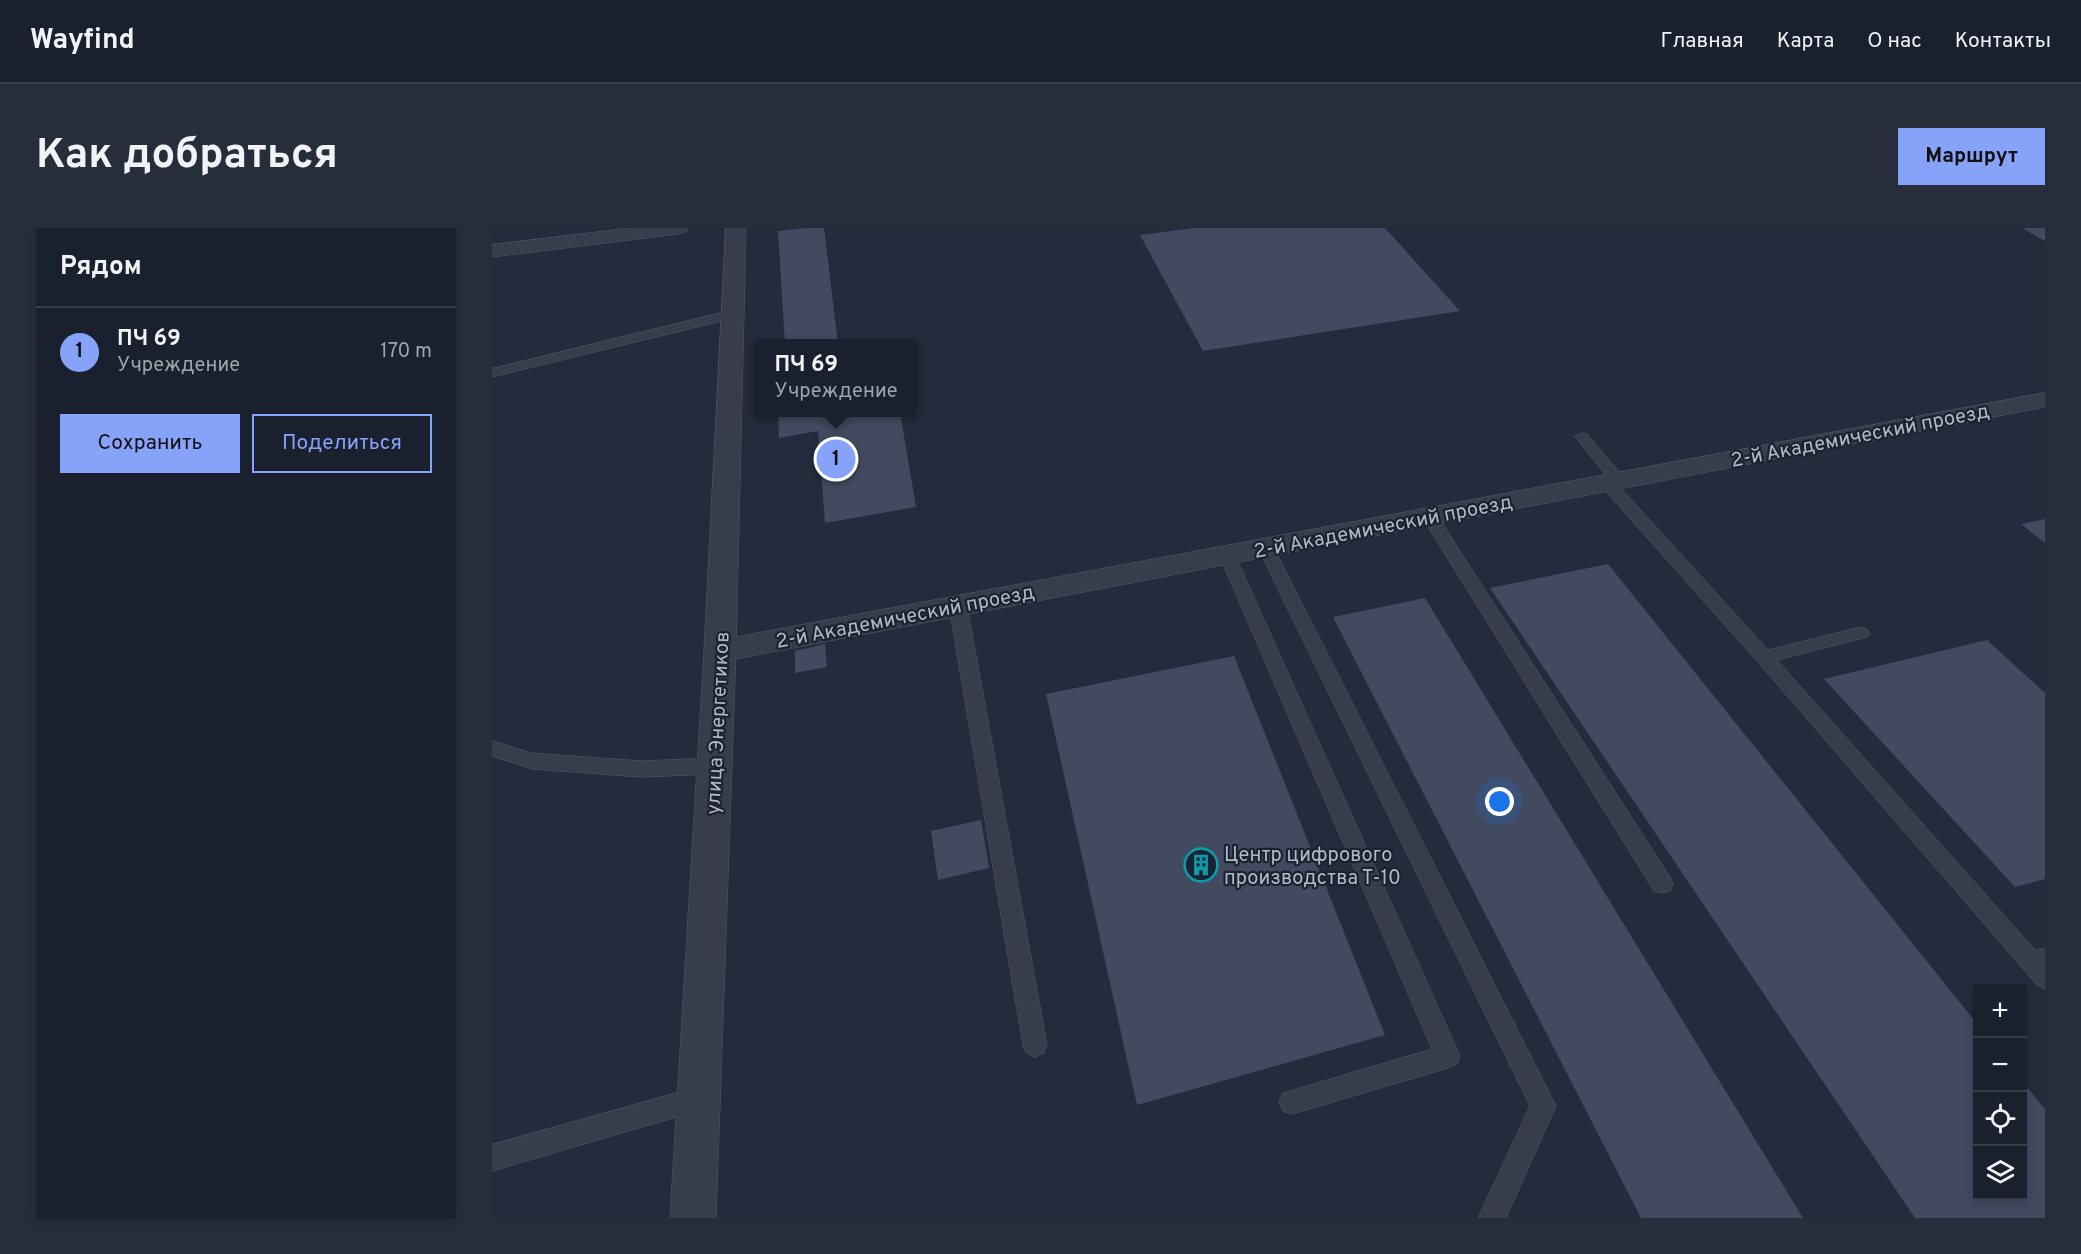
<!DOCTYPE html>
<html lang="ru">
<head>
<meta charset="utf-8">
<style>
  :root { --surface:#1a202e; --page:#272d3a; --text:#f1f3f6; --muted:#9fa3aa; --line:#383e4a; --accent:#87a3f9 }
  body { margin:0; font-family:Overpass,sans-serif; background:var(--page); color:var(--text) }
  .controls { position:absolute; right:18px; bottom:18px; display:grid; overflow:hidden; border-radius:0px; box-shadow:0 3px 9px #0003 }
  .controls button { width:54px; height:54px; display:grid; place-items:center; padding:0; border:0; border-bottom:2px solid var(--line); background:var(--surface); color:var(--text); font:30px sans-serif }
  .you { position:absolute; left:1008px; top:574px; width:21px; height:21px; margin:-15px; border:4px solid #fff; border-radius:50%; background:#1a73e8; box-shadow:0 0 0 9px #1a73e833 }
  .badge { display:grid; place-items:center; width:39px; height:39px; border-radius:50%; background:var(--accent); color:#111; font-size:20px; font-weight:700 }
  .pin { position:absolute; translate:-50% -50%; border:3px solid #fff; box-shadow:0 2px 6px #0006 }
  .popup { position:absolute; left:263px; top:111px; width:162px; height:78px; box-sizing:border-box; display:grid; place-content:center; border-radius:0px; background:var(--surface); filter:drop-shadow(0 2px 4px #0005); font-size:20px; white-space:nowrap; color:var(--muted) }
  .popup b { font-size:22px; color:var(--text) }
  .popup::after { content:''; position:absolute; left:50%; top:100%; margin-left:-12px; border:12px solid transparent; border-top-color:var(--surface) }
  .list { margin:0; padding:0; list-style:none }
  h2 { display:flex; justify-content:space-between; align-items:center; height:78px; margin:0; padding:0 24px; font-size:26px }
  h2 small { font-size:20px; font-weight:400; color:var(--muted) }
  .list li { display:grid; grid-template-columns:39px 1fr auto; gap:18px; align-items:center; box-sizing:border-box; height:90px; padding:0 24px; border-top:2px solid var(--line) }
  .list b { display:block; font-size:22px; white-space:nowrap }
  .list p { margin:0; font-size:20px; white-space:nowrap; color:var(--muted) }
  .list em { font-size:20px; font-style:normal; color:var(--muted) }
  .actions { display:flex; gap:12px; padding:18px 24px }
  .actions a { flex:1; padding:14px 0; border:2px solid var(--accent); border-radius:0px; text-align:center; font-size:21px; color:var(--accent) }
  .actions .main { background:var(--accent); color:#111 }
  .icon { flex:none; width:33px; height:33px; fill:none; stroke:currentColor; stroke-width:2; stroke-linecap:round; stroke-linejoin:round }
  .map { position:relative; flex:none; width:1553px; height:990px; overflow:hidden; border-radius:0px }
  header { display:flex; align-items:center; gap:36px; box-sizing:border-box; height:84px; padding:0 30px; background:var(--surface); border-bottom:2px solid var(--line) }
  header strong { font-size:28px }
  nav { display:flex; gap:33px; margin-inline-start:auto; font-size:21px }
  .intro { display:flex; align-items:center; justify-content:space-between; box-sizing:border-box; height:144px; padding:0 36px }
  h1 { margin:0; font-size:42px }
  .button { padding:15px 27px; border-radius:0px; background:var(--accent); color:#111; font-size:21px; font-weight:700 }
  main { display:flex; gap:36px; padding:0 36px }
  aside { flex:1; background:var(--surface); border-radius:0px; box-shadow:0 3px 9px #0003 }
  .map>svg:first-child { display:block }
  .building { fill:#424a60 }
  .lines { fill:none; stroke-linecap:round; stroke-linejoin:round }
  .service-casing { stroke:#525868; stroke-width:1 }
  .minor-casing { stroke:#525868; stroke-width:1 }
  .tertiary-casing { stroke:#525868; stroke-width:1 }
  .service { fill:#373d4d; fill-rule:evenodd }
  .minor { fill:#373d4d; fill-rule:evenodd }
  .tertiary { fill:#373d4d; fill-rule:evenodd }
  .labels { text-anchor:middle; stroke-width:4.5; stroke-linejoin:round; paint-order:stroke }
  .street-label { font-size:20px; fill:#b3b8c9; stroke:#1c2232 }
  .poi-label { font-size:20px; fill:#b3b8c9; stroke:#1c2232; text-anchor:start }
</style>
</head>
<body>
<header>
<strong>Wayfind</strong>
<nav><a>Главная</a><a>Карта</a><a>О нас</a><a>Контакты</a></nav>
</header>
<div class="intro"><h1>Как добраться</h1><a class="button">Маршрут</a></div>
<main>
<aside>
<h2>Рядом<small></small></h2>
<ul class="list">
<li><span class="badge">1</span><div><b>ПЧ 69</b><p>Учреждение</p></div><em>170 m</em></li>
</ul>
<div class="actions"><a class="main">Сохранить</a><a>Поделиться</a></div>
</aside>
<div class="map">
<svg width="1553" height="990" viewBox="0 0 1553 990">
  <rect width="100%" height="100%" fill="#232b3d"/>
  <path class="building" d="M314 0H332L346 116H293L286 3Z
    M702 0H893L968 83 711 123 648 7Z
    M1530 0H1553V13Z
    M421 163 426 187 409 190 424 279 333 295 326 203 287 210 286 184H421Z
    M1553 291V315L1529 296Z
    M1116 336 1486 797V968H1530V853L1553 881V990H1423L998 360Z
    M933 370 1311 990H1149L841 389Z
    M1495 412 1553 465V651L1523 659 1332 451Z
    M333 416 335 439 303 445V423Z
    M742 428 893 807 645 877 554 466Z
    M489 592 497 640 446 652 439 603Z"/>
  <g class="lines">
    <g class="service-casing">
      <path id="service" d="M241 82 246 83 247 86 246 89 0 149V141Z
        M1090 205 1095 206 1135 253 1132 256 1126 257 1276 422 1369 399 1375 401 1378 405 1375 409 1285 432 1543 722 1553 720V761L1545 757 1265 433 1109 258 1107 255 1109 252 1117 251 1083 209Z
        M938 284 946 289 1178 649 1181 656 1178 663 1170 665 1162 663 930 289Z
        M774 315 780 316 782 320 1064 878 1014 990H986L1038 878 766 320 768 316Z
        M735 322 741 323 743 327 968 828 965 836 956 840 800 886 791 883 787 874 791 865 940 821 727 327 729 323Z
        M466 372 472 374 475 378 555 817 552 825 543 829 534 825 531 817 457 378 460 374Z
        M0 513 40 525 149 533 223 530 230 533 233 538 230 543 223 546 149 549 40 541 0 528Z
        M206 859 215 862 219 871 215 880 0 943V917Z"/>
    </g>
    <g class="minor-casing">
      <path id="minor" d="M1553 165V179L228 434 217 431 212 423 217 415 228 412Z"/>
    </g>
    <g class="tertiary-casing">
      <path id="tertiary" d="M139 0H196L193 4 186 6 0 29V17Z
        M234 0H254L244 423 224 990H178L212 423Z"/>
    </g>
    <use href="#service" class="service"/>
    <use href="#minor" class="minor"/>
    <use href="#tertiary" class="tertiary"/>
  </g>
  <defs>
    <g id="building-ring" transform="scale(1.725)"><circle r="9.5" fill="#1c2232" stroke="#0f9aa8" stroke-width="1.5"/><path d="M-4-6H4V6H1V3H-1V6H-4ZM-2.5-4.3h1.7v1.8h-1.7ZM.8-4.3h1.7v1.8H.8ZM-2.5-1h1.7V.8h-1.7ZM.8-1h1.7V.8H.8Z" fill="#0f9aa8"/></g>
  </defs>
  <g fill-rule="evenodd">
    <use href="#building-ring" x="709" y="637"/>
  </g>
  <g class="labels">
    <g class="street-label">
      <text transform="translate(1368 207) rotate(-11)" y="7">2-й Академический проезд</text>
      <text transform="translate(891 298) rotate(-11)" y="7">2-й Академический проезд</text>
      <text transform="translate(413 388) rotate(-11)" y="7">2-й Академический проезд</text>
      <text transform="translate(225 495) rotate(-87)" y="7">улица Энергетиков</text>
    </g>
    <g class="poi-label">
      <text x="732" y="633">Центр цифрового<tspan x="732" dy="23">производства Т-10</tspan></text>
    </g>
  </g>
</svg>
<div class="controls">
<button>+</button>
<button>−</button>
<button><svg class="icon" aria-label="locate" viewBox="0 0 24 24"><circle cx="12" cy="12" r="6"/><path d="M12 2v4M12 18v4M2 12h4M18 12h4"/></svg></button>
<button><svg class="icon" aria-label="layers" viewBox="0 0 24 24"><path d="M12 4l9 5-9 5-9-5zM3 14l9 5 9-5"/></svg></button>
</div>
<div class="you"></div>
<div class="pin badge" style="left:344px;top:231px">1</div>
<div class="popup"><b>ПЧ 69</b>Учреждение</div>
</div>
</main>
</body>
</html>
